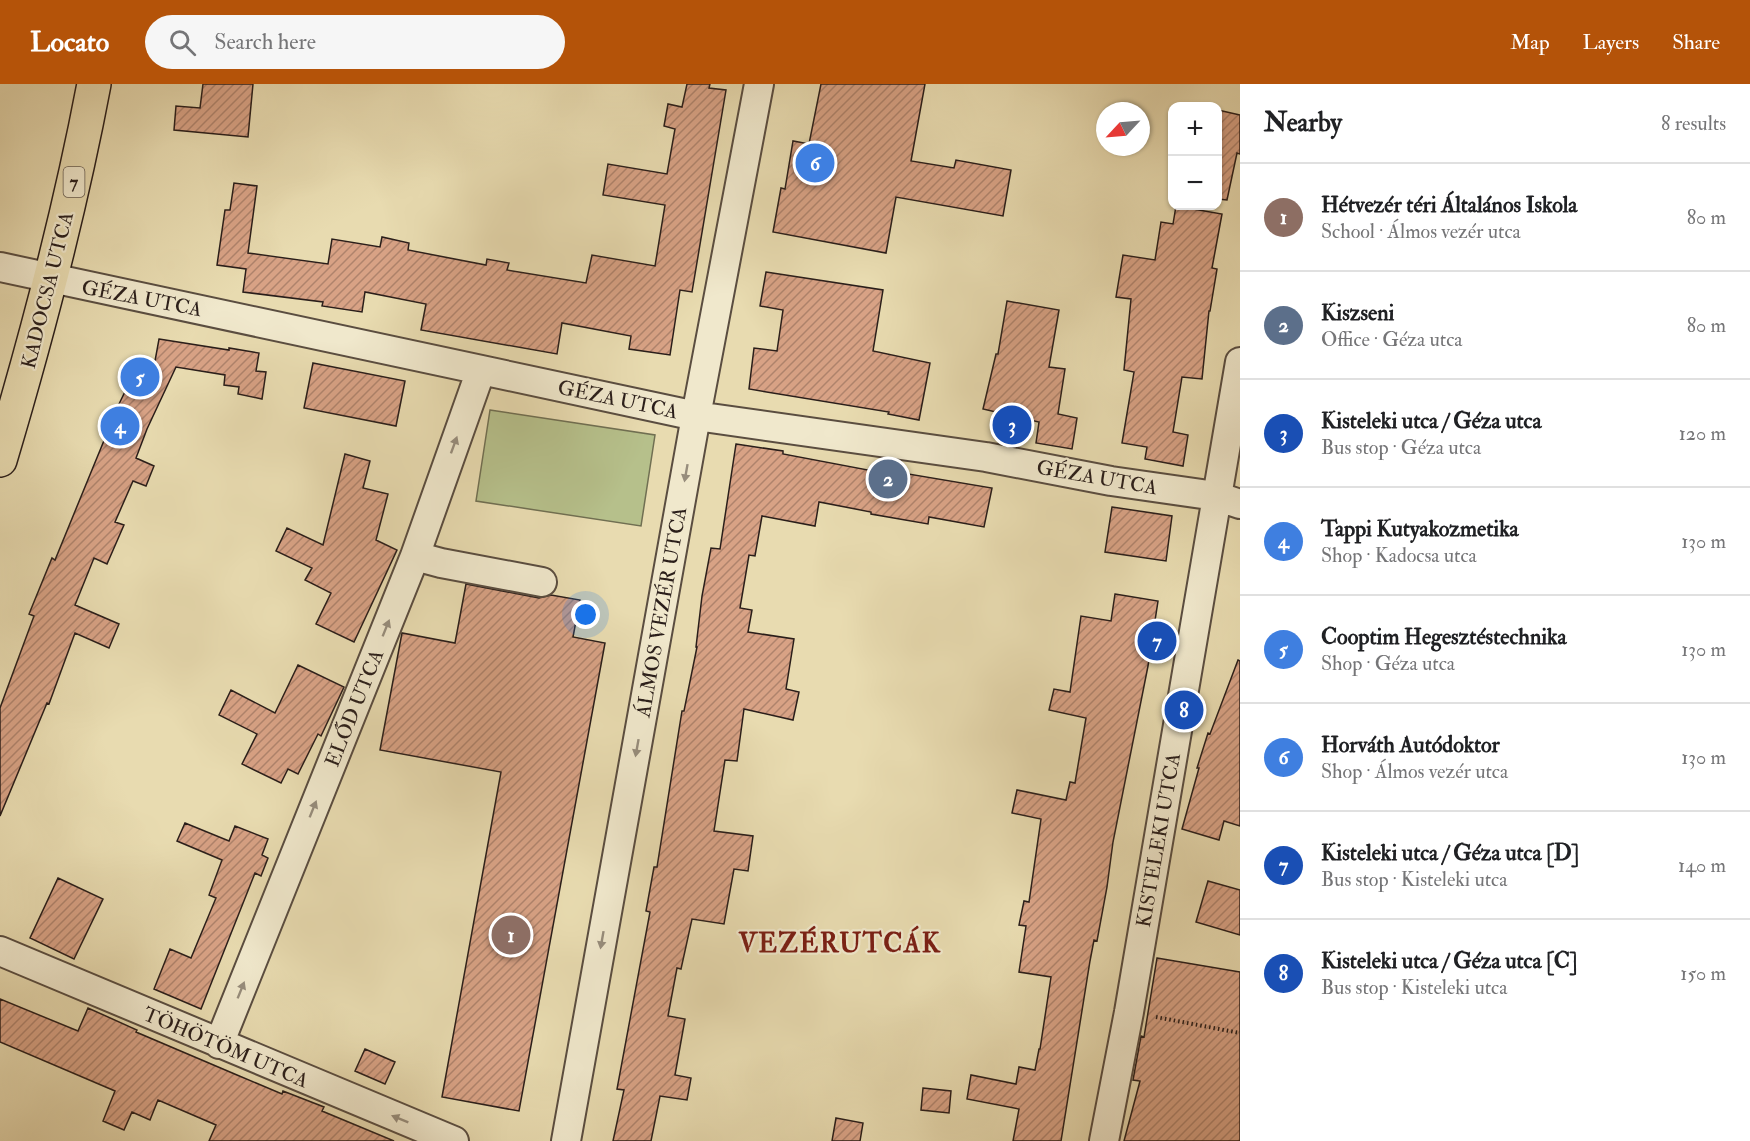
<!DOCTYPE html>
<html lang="en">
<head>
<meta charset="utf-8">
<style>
  :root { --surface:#fff; --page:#f6f6f6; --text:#202124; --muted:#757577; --line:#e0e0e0; --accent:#b45309 }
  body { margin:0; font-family:"IM FELL Double Pica",serif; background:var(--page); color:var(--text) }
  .controls { position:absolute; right:18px; top:18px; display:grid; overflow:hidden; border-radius:12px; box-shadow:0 2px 4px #0004 }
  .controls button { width:54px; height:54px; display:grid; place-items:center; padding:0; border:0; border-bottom:2px solid var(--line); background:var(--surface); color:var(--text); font:30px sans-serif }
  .compass { position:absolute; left:1096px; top:18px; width:54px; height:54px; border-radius:50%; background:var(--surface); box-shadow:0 2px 4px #0004; rotate:244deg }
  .you { position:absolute; left:586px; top:531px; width:21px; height:21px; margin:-15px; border:4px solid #fff; border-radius:50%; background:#1a73e8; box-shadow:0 0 0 9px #1a73e833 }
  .badge { display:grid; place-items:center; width:39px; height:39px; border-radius:50%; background:var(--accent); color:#fff; font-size:20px; font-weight:700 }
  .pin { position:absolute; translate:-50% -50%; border:3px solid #fff; box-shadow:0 2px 6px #0006 }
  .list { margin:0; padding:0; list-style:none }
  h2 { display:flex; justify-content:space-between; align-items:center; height:78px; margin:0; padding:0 24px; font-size:26px }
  h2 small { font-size:20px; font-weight:400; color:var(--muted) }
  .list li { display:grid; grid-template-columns:39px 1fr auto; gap:18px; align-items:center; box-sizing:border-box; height:108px; padding:0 24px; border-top:2px solid var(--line) }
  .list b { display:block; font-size:22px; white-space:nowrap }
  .list p { margin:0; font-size:20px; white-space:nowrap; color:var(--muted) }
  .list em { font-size:20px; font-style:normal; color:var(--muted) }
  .icon { flex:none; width:33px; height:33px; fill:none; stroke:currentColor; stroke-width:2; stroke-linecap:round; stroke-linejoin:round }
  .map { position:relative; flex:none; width:1240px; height:1057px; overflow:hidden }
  header { display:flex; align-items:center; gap:36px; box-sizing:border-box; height:84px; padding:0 30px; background:var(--accent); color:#fff }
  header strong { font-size:28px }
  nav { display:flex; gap:33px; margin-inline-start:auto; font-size:21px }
  .search { width:420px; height:54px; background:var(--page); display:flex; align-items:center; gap:15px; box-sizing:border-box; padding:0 21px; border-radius:33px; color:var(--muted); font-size:22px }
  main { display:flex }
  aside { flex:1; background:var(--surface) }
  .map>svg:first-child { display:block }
  .green { fill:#b6c08b; stroke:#706f52; stroke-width:1.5 }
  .building { fill:url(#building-hatch); stroke:#2a1e1a; stroke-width:1.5 }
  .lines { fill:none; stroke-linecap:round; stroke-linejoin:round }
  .minor-casing { stroke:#5a4d40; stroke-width:32 }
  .primary-casing { stroke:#2a1e1a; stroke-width:36 }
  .path { stroke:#2a1e1a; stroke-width:4; stroke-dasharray:1.5 3; stroke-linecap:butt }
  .minor { stroke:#f0e8cc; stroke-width:28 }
  .primary { stroke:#e8dbb0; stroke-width:33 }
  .oneway { fill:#978d7c }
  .labels { text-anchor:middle; stroke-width:4.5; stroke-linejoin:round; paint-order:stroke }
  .shield { fill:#f0e8cc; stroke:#655b4f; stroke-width:1.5 }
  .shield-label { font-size:18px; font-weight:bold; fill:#2a1e1a }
  .street-label { font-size:20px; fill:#2a1e1a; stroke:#f0e8cc }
  .district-label { font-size:26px; font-weight:bold; letter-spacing:1.5px; fill:#7a1f14; stroke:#f0e8cc }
</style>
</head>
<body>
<header>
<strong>Locato</strong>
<div class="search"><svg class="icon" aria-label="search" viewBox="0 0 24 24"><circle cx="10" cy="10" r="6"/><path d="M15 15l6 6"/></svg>Search here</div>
<nav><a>Map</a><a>Layers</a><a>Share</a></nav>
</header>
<main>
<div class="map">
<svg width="1240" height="1057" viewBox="0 0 1240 1057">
  <defs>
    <pattern id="building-hatch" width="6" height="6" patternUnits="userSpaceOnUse" patternTransform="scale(1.5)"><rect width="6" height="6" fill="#d8a285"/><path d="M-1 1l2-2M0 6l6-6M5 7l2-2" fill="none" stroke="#af836c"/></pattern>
  </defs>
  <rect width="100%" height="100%" fill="#e8dbb0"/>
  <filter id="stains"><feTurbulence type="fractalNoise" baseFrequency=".00333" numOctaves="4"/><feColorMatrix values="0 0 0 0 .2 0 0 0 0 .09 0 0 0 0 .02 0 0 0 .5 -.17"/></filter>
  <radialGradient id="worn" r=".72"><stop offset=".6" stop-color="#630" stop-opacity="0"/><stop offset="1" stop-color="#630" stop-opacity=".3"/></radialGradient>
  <path class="green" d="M490 326 655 351 641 442 476 417Z"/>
  <path class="building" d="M203 0H253L248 53 174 46 176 22 200 24Z
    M687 0H710L709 4 726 6 692 208 680 206 670 271 629 265 631 252 562 239 557 270 421 246 426 220 365 208 362 228 322 222 323 218 243 208 246 185 217 181 225 126H230L234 99 257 102 248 169 328 180 332 155 380 163 382 153 409 159 408 166 486 181 487 175 509 179 507 186 586 199 592 171 655 182 665 121 603 111 608 80 667 90 675 45 664 42 668 20 682 23Z
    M821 0H925L911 77 954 84 956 76 1011 86 1003 132 896 113 886 169 773 148 781 104 785 105 793 57 809 60Z
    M1218 26 1240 31V70L1237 69 1227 116 1218 115Z
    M1176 122 1222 130 1212 184 1217 185 1210 227H1209L1202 295 1182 293 1173 348 1188 351 1183 382 1145 375 1147 363 1122 359 1134 288 1124 286 1131 215 1116 213 1123 171 1155 176 1161 138 1173 140Z
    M766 188 883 206 873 267 930 279 919 336 888 330 889 328 749 305 754 264 777 267 783 226 760 222Z
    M1007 217 1059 226 1049 283 1065 285 1058 330 1077 334 1072 365 1036 359 1039 338 983 325 996 270H998Z
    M159 255 229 266V264L259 269 256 287 266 288 262 315 238 310 239 303 224 301 225 291 176 283 147 345 136 374 154 382 146 402 133 397 115 438 124 441 107 480 94 474 75 521 119 540 109 564 75 549 49 620 47 619 0 732V624L34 532 29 530 52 474 55 476 119 320 138 281 153 288Z
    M313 279 405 297 396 342 304 324Z
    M736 360 783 367V370L878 388 879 385 992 404 984 443 929 433 928 440 871 430V428L819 418 815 442 762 432 755 472 749 471 740 524 752 526 748 548 794 555 786 605 799 608 793 636 744 625 737 677 725 676 714 747 753 752 748 787 734 785 724 840 692 835 681 885 677 884 668 932 685 935 675 991 691 994 687 1016 660 1012 651 1057H613L624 1006 617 1005 650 828 646 827 654 783H657L682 627H684L697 563H696L702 512 711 464 720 465Z
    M345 370 370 377 363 404 388 410 376 456 397 466 354 558 316 540 331 509 305 496 312 484 276 467 287 444 323 461Z
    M1112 423 1172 432 1166 477 1105 468Z
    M466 500 539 514 551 511 580 516 573 553 605 559 519 1027 442 1013 501 688 380 666 402 549 455 559Z
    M1115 510 1158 517 1148 582 1113 758 1107 803 1097 857 1094 856 1090 877 1061 1057H1013L1019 1025 967 1015 971 991 1016 1000 1019 983 1035 986 1039 965H1040L1051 893 1019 888 1026 842 1019 841 1024 817 1029 818 1041 735 1012 729 1017 706 1066 716 1070 698 1075 699 1086 634 1049 626 1054 605 1070 608 1081 532 1111 537Z
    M1238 576 1240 577V742L1224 737 1219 756 1182 745 1199 684H1197L1208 649 1210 650Z
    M298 581 344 603 321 652 318 650 298 690 288 685 281 699 242 680 257 650 219 631 231 606 275 629Z
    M185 739 229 757 235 742 268 755 262 771 268 774 261 792 255 789 201 925 154 905 170 865 191 874 216 814 209 811 222 776 177 757Z
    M58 794 103 815 74 875 30 854Z
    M1208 797 1240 806V851L1196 838Z
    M1157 874 1240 888V1057H1124L1140 997 1133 996 1141 952 1144 953Z
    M0 915 78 947 88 924 137 946 136 948 237 991 282 1010 283 1007 324 1023 322 1027 394 1057H209L216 1041 158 1016 150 1036 132 1028 124 1046 103 1037 115 1007 0 958Z
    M365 965 395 978 385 1000 355 987Z
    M923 1004 951 1007 949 1029 921 1026Z
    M836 1034 863 1039 860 1057H832Z"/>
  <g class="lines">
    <g class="minor-casing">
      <path id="minor" d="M0 183 696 332 986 373 1111 397 1216 412 1240 420
        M415 472 441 479 542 498
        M0 867 454 1057
        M219 960 415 472 481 286
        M566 1057 696 332 759 0
        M1104 1057 1129 928 1240 278"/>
    </g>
    <g class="primary-casing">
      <path id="primary" d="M0 376C37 252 70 127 94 0"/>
    </g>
    <path class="path" d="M1156 933 1240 949"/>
    <use href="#minor" class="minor"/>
    <use href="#primary" class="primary"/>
  </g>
  <defs><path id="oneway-solid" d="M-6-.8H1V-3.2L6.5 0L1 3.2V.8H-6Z" transform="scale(1.5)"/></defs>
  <g class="oneway">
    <use href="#oneway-solid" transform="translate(454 361) rotate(-70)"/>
    <use href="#oneway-solid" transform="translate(686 389) rotate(100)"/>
    <use href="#oneway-solid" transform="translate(386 544) rotate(-68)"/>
    <use href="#oneway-solid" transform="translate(637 664) rotate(100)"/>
    <use href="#oneway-solid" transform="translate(313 725) rotate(-68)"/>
    <use href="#oneway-solid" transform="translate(602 856) rotate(100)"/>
    <use href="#oneway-solid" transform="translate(241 906) rotate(-68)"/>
    <use href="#oneway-solid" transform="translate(400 1035) rotate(-158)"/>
  </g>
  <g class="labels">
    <rect class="shield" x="63.5" y="83" width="21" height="30" rx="4.5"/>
    <g class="shield-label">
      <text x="74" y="104">7</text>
    </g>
    <g class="street-label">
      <text transform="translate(47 206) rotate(-76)" y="7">KADOCSA UTCA</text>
      <text transform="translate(142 214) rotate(11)" y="7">GÉZA UTCA</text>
      <text transform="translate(618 315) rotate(12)" y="7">GÉZA UTCA</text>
      <text transform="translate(1097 393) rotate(10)" y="7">GÉZA UTCA</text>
      <text transform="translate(661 528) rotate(-80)" y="7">ÁLMOS VEZÉR UTCA</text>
      <text transform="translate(354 624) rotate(-68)" y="7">ELŐD UTCA</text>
      <text transform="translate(1158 756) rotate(-80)" y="7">KISTELEKI UTCA</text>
      <text transform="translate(226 963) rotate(23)" y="7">TÖHÖTÖM UTCA</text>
    </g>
    <g class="district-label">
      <text x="840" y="868">VEZÉRUTCÁK</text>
    </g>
  </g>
  <rect width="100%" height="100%" filter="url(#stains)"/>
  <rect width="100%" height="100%" fill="url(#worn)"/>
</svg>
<div class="controls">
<button>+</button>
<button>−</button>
</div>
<svg class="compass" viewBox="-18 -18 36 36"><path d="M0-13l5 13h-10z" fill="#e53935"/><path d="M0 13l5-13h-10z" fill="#757577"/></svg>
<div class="you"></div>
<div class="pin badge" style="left:511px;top:851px;background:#8d6e63">1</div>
<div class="pin badge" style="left:888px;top:395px;background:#5c6f8a">2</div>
<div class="pin badge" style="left:1012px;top:341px;background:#1a4fb4">3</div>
<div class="pin badge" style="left:120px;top:342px;background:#3f7fe0">4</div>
<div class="pin badge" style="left:140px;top:293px;background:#3f7fe0">5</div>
<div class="pin badge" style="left:815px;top:79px;background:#3f7fe0">6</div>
<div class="pin badge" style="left:1157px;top:557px;background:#1a4fb4">7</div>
<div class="pin badge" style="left:1184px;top:626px;background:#1a4fb4">8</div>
</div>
<aside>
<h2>Nearby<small>8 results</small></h2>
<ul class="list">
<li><span class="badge" style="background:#8d6e63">1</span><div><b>Hétvezér téri Általános Iskola</b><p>School · Álmos vezér utca</p></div><em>80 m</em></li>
<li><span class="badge" style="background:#5c6f8a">2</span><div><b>Kiszseni</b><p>Office · Géza utca</p></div><em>80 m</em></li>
<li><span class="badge" style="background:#1a4fb4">3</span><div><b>Kisteleki utca / Géza utca</b><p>Bus stop · Géza utca</p></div><em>120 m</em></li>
<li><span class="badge" style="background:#3f7fe0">4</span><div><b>Tappi Kutyakozmetika</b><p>Shop · Kadocsa utca</p></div><em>130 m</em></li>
<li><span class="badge" style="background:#3f7fe0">5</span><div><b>Cooptim Hegesztéstechnika</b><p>Shop · Géza utca</p></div><em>130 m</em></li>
<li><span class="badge" style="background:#3f7fe0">6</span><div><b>Horváth Autódoktor</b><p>Shop · Álmos vezér utca</p></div><em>130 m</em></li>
<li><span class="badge" style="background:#1a4fb4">7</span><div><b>Kisteleki utca / Géza utca [D]</b><p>Bus stop · Kisteleki utca</p></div><em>140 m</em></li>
<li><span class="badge" style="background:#1a4fb4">8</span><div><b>Kisteleki utca / Géza utca [C]</b><p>Bus stop · Kisteleki utca</p></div><em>150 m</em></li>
</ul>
</aside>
</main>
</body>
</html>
